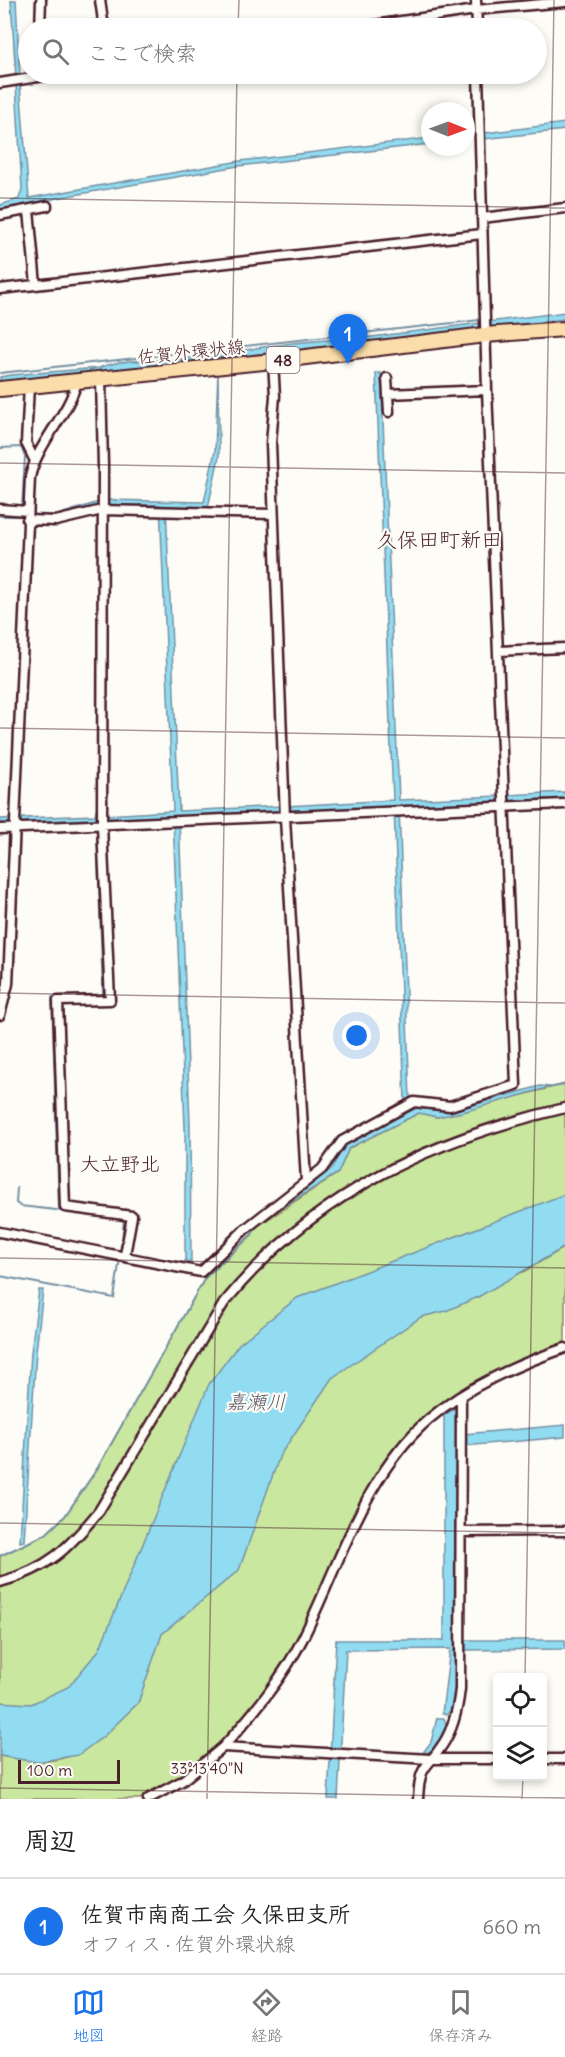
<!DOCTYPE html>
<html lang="ja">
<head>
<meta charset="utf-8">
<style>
  :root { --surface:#fff; --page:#f2f2f2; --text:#222; --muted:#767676; --line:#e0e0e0; --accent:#1a73e8 }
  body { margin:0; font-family:Delius,"Klee One",sans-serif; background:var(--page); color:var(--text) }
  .controls { position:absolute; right:18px; bottom:18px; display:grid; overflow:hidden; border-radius:6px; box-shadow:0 3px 9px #0003 }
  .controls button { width:54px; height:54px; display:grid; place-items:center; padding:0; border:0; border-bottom:2px solid var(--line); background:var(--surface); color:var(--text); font:30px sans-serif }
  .compass { position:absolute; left:421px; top:102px; width:54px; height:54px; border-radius:50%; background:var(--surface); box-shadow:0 3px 9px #0003; rotate:91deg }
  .scale { position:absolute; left:18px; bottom:15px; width:102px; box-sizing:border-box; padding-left:6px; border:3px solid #4a1f2b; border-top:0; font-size:16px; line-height:21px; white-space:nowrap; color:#4a1f2b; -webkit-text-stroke:4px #fdfcf7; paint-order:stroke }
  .you { position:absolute; left:357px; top:1036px; width:21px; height:21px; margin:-15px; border:4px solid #fff; border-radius:50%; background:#1a73e8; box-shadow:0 0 0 9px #1a73e833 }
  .badge { display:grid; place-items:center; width:39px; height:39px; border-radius:50%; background:var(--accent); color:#fff; font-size:20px; font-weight:700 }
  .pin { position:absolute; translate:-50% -50px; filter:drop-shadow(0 2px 3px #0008) }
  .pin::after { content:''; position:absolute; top:32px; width:21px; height:18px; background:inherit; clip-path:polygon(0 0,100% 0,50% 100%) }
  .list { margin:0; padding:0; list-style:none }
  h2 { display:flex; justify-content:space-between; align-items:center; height:78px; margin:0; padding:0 24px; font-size:26px }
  h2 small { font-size:20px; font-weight:400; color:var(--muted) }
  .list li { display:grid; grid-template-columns:39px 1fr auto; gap:18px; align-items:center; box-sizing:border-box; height:96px; padding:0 24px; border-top:2px solid var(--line) }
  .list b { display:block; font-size:22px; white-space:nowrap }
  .list p { margin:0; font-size:20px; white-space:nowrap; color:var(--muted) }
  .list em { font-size:20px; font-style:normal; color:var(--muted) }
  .icon { flex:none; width:33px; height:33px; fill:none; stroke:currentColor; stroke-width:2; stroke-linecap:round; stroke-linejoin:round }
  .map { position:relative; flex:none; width:565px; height:1799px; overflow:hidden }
  .search { position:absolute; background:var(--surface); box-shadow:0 3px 9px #0003; left:18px; right:18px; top:18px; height:66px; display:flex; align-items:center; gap:15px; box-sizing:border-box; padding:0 21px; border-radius:33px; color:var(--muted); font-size:22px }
  .sheet { height:174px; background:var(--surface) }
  nav { display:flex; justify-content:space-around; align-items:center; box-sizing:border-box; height:84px; border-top:2px solid var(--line); background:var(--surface); font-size:16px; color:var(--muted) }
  nav a { display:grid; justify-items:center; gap:3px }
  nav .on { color:var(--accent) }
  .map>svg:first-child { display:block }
  .green { fill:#c9e79e; stroke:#8a8364; stroke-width:1.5 }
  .water { fill:#91dcf1; stroke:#7590a2; stroke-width:1.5 }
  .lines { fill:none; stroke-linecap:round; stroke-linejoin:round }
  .stream { stroke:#7590a2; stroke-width:2 }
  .street-casing { stroke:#4a1f2b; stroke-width:13 }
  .primary-casing { stroke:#4a1f2b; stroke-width:18 }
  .street { stroke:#fdfcf7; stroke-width:8 }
  .primary { stroke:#fbddab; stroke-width:14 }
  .ticks { fill:none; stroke:#4a1f2b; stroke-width:1.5; stroke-opacity:0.45 }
  .labels { text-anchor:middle; stroke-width:4.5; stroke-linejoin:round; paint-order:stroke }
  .shield { fill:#fdfcf7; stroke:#806168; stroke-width:1.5 }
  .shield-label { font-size:16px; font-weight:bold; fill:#4a1f2b }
  .street-label { font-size:18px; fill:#4a1f2b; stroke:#fdfcf7 }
  .neighbourhood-label { font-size:20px; fill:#4a1f2b; stroke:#fdfcf7 }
  .water-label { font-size:20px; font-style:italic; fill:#5f5866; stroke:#fdfcf7 }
  .quarter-label { font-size:21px; fill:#4a1f2b; stroke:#fdfcf7 }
  .ticks-label { font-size:15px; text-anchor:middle; fill:#4a1f2b; stroke:#fdfcf7; stroke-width:4.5; stroke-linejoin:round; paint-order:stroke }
</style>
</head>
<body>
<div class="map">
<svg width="565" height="1799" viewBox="0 0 565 1799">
  <rect width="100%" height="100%" fill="#fdfcf7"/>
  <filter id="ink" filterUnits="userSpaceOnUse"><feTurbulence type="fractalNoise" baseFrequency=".0167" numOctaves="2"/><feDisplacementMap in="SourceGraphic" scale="12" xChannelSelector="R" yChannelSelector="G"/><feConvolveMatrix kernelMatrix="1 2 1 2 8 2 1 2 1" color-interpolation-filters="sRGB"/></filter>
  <g filter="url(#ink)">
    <path class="green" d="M565 1084V1194L409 1273 138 1579 73 1706 0 1717V1556L46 1534 65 1516 97 1469 205 1278 252 1235 256 1227 338 1173 349 1148 419 1113 437 1117Z
      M565 1247V1345L532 1356 487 1376 427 1416 400 1443 365 1494 293 1651 247 1716 180 1780 140 1799H0V1756C47 1764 65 1765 104 1736L267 1378 525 1271Z"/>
    <path class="water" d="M11 0H16L20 78H16Z
      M16 84H20L29 198 240 161 430 138V144L238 166 57 198 0 211V205L19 199 22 189Z
      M565 123V130L484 139 485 133Z
      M565 312V319L87 376 0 382V377L11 375 99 368C125 357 154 362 181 359 239 352 297 339 356 339Z
      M218 371 219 457 208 508 166 506 179 811 281 806V812L179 817 190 1124 191 1262 185 1261V1128L173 818 106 821V815L173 811 160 505H99L98 508 58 517 0 516V513L57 515 105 500 204 502 215 451Z
      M376 373H381L399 800 501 796V802L399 807 410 1099 405 1102 394 807 287 812V806L393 800Z
      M565 792V798L509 801 508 795Z
      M96 809 99 822 0 825V819L95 815Z
      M540 1086 550 1087 463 1112 437 1117 419 1113 349 1148 338 1173 283 1207 331 1169 343 1147 351 1140 417 1108 441 1111 463 1108Z
      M565 1194V1247L478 1297 446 1311 421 1317 332 1378 280 1455 239 1570 162 1634 138 1703 104 1736 78 1755 37 1762 0 1756V1702L31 1704 68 1687 99 1650 209 1384 239 1344 297 1298Z
      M39 1290H43L36 1352 24 1541 20 1542 31 1352Z
      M456 1408 455 1641 457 1642V1648L454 1650C454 1668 463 1703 446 1715L442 1713 450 1649 346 1650 338 1799H328L336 1640H444V1415Z
      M565 1425V1437L464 1446V1434Z
      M465 1640H565V1649L465 1650Z
      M437 1718H444C451 1731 436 1753 422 1754L431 1742Z"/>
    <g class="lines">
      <path class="stream" d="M520 10 565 6
        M477 166 478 230
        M0 373 480 320 478 239
        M0 448 21 447 25 457 22 508
        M547 1088 565 1085
        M17 1188 16 1203 20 1206 74 1212
        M59 1211 52 997 103 995 97 827
        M121 1253 124 1218
        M0 1276 114 1298 120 1258
        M0 1556 46 1534 65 1516 97 1469 205 1278 252 1234 256 1227 285 1205"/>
      <g class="street-casing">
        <path id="street" d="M100 0 104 28
          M476 0 477 28
          M40 28 41 0
          M85 28 104 24
          M354 28 476 10 565 2
          M0 83 57 74
          M29 210 36 285
          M0 215 47 206
          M482 218 565 208
          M0 289 482 234
          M273 361 275 396 271 443 285 818 306 1181
          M387 378 389 412
          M101 379 103 466 102 826 110 1000 58 1001 65 1207 132 1216 125 1255
          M29 386 26 443 34 459
          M388 394 487 390
          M0 509 28 511
          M27 520 56 521 102 510 273 514
          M498 651 565 648
          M0 829 565 804
          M0 1015 8 984 30 477C38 442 67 417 77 382
          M0 1232 201 1272 244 1230 322 1169 342 1141 414 1102 450 1106 516 1085 487 390 478 74
          M461 1532 565 1531
          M0 1582C48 1569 68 1549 99 1511L224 1303C314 1193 430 1140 565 1108
          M223 1747C253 1714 283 1678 303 1638 340 1564 364 1475 429 1419 468 1386 517 1365 565 1348
          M542 1759H565
          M148 1799 182 1781 223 1747 430 1759H498
          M418 1799C420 1762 426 1771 443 1744 453 1729 458 1707 460 1689L461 1397"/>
      </g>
      <g class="primary-casing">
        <path id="primary" d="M0 389 273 361 485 335 565 329"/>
      </g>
      <use href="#street" class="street"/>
      <use href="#primary" class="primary"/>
    </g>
  </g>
  <path class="ticks" d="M238 28 239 0M0 198 565 208M0 463 565 473M0 728 565 738M0 993 565 1003M0 1258 565 1268M0 1523 565 1533M525 1678 554 0M0 1788 565 1798M207 1799 237 74M522 1799 523 1776"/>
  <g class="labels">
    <rect class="shield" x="266.5" y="347" width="33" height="26" rx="4.5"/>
    <g class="shield-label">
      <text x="283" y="366">48</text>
    </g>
    <g class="street-label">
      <text transform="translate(191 352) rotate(-6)" y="6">佐賀外環状線</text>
    </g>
    <g class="neighbourhood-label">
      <text x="120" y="1171">大立野北</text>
    </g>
    <g class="water-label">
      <text x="256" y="1409">嘉瀬川</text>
    </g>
    <g class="quarter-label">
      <text x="439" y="547">久保田町新田</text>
    </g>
  </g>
  <g class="ticks-label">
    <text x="207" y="1774">33°13'40"N</text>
  </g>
</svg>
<div class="controls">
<button><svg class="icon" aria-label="locate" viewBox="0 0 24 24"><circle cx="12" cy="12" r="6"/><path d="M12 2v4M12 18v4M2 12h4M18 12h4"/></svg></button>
<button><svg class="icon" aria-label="layers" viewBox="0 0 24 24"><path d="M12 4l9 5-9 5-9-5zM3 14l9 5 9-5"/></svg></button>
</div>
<svg class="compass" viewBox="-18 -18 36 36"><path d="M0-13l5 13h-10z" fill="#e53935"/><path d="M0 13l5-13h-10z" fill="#767676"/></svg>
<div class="scale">100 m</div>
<div class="you"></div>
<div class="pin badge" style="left:348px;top:364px">1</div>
<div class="search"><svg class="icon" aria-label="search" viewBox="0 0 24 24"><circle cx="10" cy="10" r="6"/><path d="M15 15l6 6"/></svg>ここで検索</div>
</div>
<section class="sheet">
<h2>周辺<small></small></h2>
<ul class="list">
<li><span class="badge">1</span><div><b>佐賀市南商工会 久保田支所</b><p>オフィス · 佐賀外環状線</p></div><em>660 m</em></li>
</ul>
</section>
<nav>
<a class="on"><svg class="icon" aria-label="map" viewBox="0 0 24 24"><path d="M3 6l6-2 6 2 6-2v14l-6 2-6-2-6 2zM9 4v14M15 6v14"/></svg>地図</a>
<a><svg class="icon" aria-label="directions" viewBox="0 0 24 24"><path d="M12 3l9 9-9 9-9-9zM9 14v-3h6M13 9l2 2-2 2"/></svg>経路</a>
<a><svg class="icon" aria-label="saved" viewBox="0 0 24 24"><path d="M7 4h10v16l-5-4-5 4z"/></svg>保存済み</a>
</nav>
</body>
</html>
